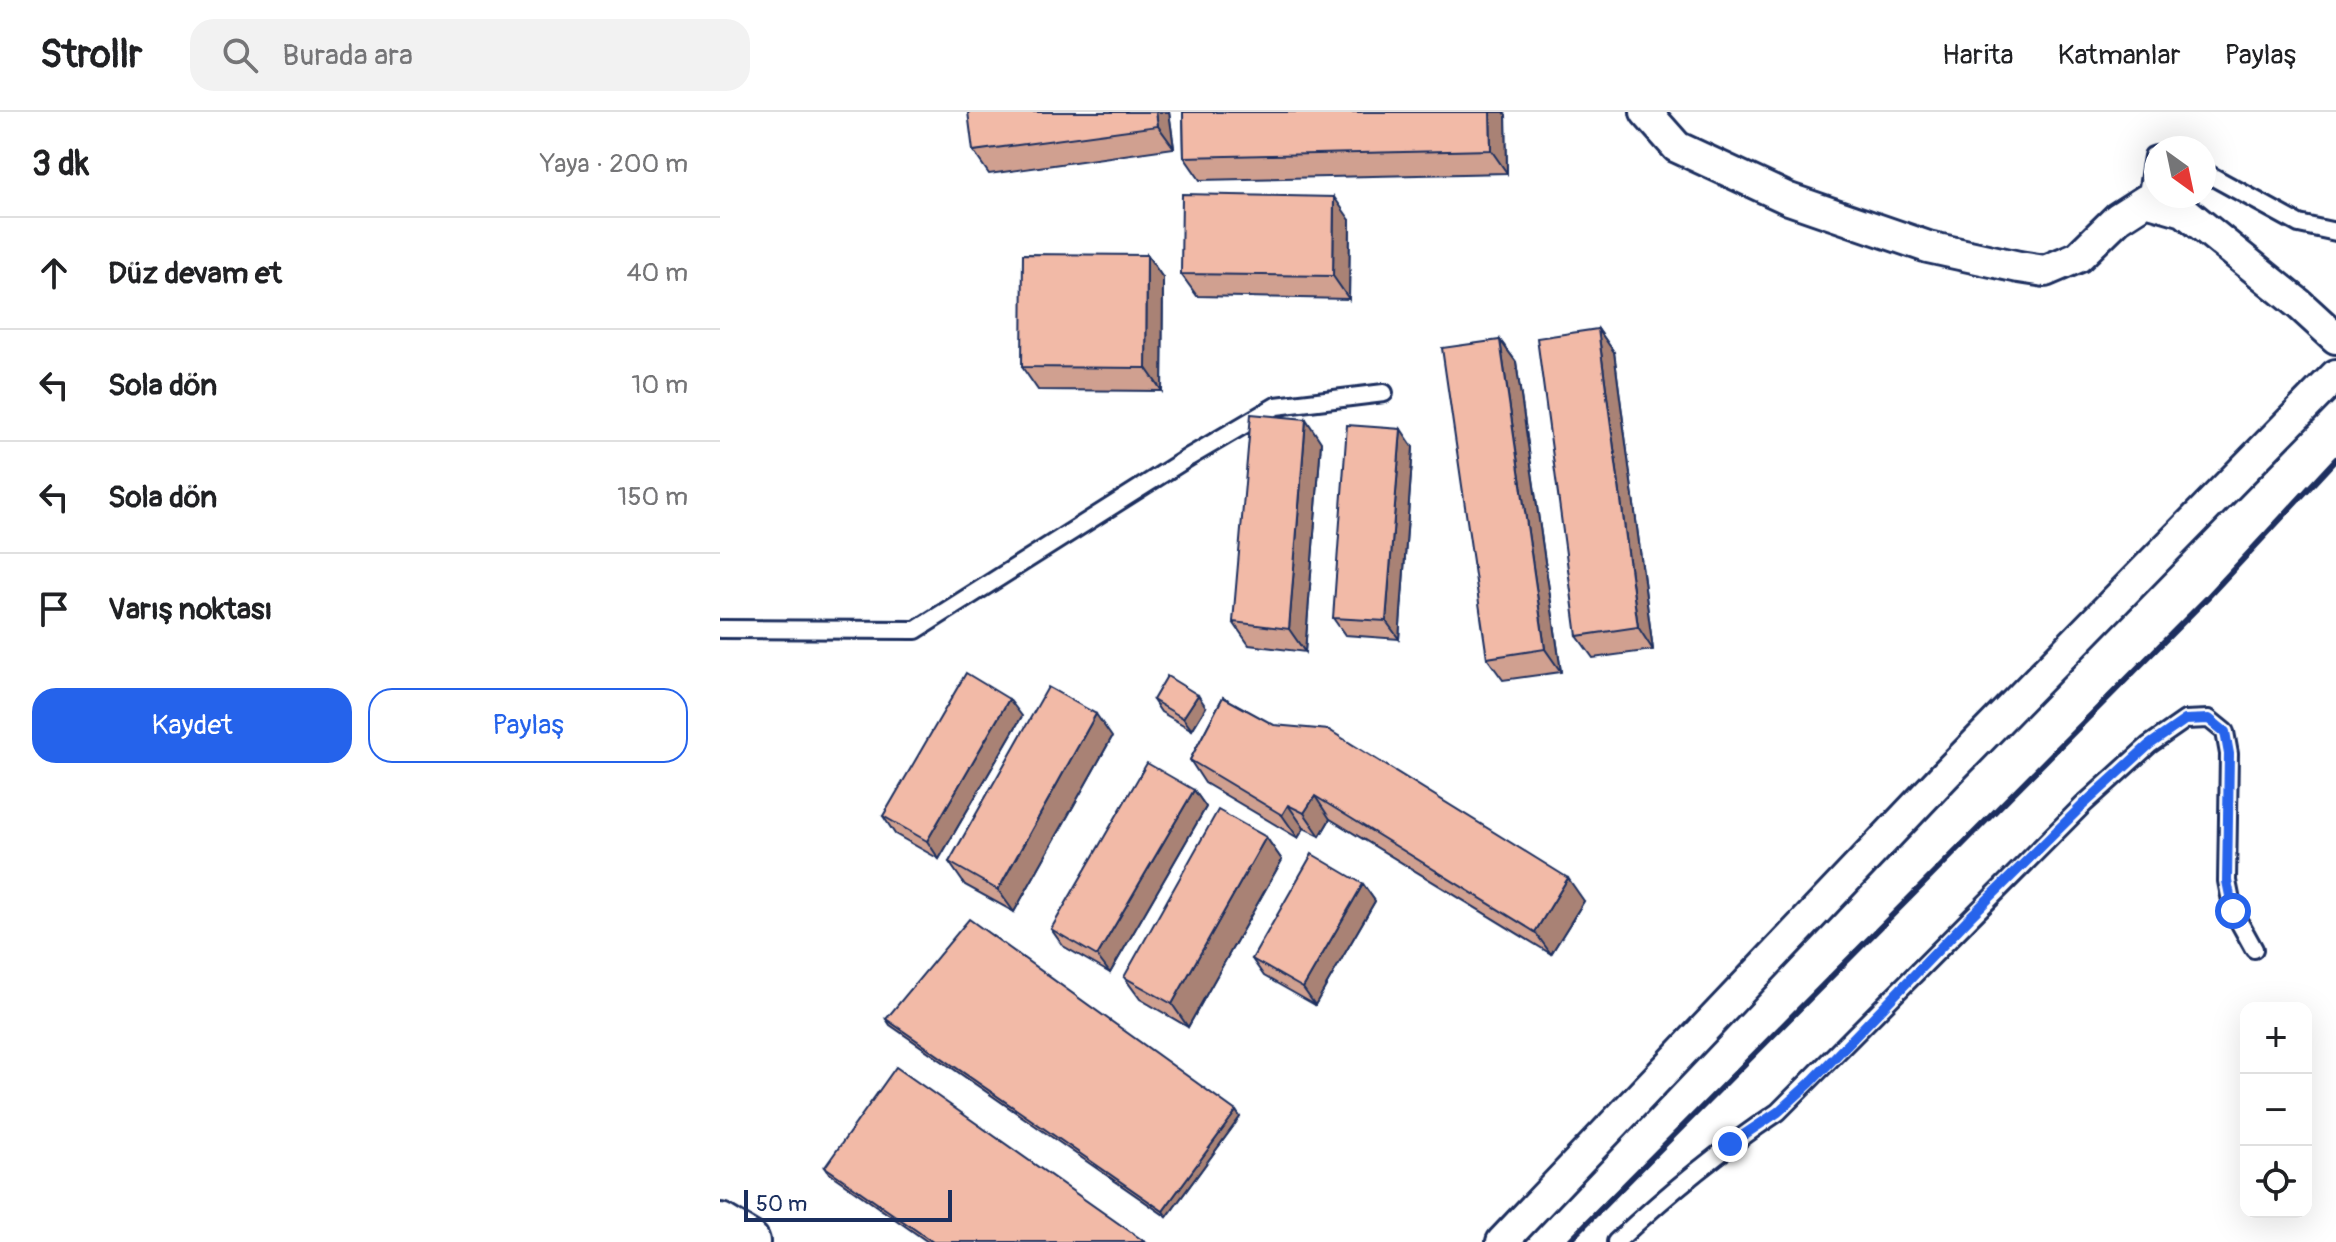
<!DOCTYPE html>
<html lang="tr">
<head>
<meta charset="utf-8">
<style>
  :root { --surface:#fff; --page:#f2f2f2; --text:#202124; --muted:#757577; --line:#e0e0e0; --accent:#2563eb }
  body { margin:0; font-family:Pangolin,sans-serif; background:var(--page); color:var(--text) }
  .controls { position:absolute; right:24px; bottom:24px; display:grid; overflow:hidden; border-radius:16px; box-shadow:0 8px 32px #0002 }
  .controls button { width:72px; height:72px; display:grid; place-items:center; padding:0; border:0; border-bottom:2px solid var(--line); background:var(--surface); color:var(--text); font:40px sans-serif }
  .compass { position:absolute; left:1424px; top:24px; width:72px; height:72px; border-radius:50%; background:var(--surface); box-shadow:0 8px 32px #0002; rotate:147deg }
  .scale { position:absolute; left:24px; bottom:20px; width:208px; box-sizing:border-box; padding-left:8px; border:4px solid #1b2f5e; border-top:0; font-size:22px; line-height:28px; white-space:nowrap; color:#1b2f5e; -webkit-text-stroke:6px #fff; paint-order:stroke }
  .stop { position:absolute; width:24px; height:24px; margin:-18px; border:6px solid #2563eb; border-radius:50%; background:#fff }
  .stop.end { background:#2563eb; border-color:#fff; box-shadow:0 2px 8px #0008 }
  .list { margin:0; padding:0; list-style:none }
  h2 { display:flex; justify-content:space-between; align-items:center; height:104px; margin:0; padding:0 32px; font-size:34px }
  h2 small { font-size:26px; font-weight:400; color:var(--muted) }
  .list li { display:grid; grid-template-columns:52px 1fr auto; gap:24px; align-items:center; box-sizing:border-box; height:112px; padding:0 32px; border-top:2px solid var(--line) }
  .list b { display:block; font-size:30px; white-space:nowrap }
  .list em { font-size:26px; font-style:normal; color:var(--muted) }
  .actions { display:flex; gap:16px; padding:24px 32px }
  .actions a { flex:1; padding:18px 0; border:2px solid var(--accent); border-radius:24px; text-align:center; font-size:28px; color:var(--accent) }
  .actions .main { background:var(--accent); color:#fff }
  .icon { flex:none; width:44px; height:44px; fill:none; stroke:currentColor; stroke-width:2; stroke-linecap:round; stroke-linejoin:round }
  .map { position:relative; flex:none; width:1616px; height:1130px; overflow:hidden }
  header { display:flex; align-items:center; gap:48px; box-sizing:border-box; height:112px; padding:0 40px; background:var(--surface); border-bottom:2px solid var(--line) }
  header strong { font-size:38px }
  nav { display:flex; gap:44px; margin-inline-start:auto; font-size:28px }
  .search { width:560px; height:72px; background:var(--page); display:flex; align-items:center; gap:20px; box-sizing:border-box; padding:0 28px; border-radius:24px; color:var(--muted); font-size:30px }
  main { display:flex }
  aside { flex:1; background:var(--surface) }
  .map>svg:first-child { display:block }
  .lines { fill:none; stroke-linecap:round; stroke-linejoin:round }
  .lane-casing { stroke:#1b2f5e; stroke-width:22 }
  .street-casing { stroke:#1b2f5e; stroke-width:36 }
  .secondary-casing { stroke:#1b2f5e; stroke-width:48 }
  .lane { stroke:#fff; stroke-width:16 }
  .street { stroke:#fff; stroke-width:30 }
  .secondary { stroke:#fff; stroke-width:42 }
  .rail { stroke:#1b2f5e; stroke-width:6 }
  .wall { fill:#d0a090; stroke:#1b2f5e; stroke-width:2 }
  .shaded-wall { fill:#a98275; stroke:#1b2f5e; stroke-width:2 }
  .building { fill:#f2baa7; stroke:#1b2f5e; stroke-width:2 }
  .route { stroke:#2563eb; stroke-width:10 }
</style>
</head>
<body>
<header>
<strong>Strollr</strong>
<div class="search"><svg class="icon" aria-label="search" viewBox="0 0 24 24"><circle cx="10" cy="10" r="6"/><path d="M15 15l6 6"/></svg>Burada ara</div>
<nav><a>Harita</a><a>Katmanlar</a><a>Paylaş</a></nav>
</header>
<main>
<aside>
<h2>3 dk<small>Yaya · 200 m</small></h2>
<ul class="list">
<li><svg class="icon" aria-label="ahead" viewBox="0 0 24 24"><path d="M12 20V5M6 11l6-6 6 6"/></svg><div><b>Düz devam et</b></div><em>40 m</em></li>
<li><svg class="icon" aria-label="left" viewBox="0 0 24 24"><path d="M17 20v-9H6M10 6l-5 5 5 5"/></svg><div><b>Sola dön</b></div><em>10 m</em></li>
<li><svg class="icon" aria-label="left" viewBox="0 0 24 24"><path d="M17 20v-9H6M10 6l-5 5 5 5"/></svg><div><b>Sola dön</b></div><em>150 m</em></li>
<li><svg class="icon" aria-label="arrive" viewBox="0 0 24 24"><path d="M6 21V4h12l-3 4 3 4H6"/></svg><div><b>Varış noktası</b></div></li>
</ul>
<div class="actions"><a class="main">Kaydet</a><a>Paylaş</a></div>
</aside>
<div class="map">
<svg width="1616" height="1130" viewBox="0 0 1616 1130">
  <rect width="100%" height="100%" fill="#fff"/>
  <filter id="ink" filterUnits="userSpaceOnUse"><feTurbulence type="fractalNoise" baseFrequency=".0125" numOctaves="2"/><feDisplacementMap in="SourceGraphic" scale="16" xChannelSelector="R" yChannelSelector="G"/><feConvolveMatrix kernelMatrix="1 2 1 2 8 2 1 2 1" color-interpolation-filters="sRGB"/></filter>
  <g filter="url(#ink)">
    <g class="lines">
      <g class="lane-casing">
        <path id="lane" d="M1484 60 1579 112 1616 120
          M1426 88 1433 44 1436 43
          M0 517 196 518 469 345 556 294 664 281
          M896 1130C947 1082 999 1039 1058 1000L1364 692 1429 633 1465 608 1489 607 1505 620 1509 642 1507 769 1513 799 1534 837"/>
      </g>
      <g class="street-casing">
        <path id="street" d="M926 0 957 35 1069 87 1208 135 1299 155 1325 159 1358 145 1398 106 1426 88 1464 99 1580 193 1616 226
          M782 1130 1225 663 1616 263"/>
      </g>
      <g class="secondary-casing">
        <path id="secondary" d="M0 1113 28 1130"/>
      </g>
      <use href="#lane" class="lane"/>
      <use href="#street" class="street"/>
      <use href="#secondary" class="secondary"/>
      <path class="rail" d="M848 1130 1487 486 1616 347"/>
    </g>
    <path class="wall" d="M449 0 454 36 269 62 253 39Z
      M463 0H784L786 3 787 61 480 68 464 45Z
      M630 108 629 187 477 184 461 162Z
      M427 143 443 166 442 279 318 278 302 255Z
      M878 217 894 240 933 538 873 546 857 524Z
      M780 228 796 250 841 560 783 568 767 546Z
      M601 330 585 540 529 533 513 510Z
      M693 335 679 527 625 523 613 506Z
      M503 585 864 789 831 842 610 707 600 724 584 716 578 726 485 671 470 648Z
      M433 588 486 595 472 618 441 600Z
      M302 604 219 747 175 722 163 704Z
      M392 625 294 800 245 773 229 750Z
      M474 678 486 695 390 861 343 834 331 817Z
      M546 725 562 748 468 915 420 887 404 865Z
      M643 772 655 789 595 893 544 864 532 847Z
      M166 907 516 999 520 1005 447 1105 170 913Z
      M105 1055 425 1130H208L109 1061Z"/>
    <path class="shaded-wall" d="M436 0H449L454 36 438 14Z
      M770 0H784L786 3 787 61 771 38Z
      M614 85 630 108 629 187 613 164Z
      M427 143 443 166 442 279 426 256Z
      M878 217 894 240 933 538 918 515Z
      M780 228 796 250 841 560 825 537Z
      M586 307 601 330 585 540 569 517Z
      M681 317 693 335 679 527 666 509Z
      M478 583 486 595 472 618 463 606Z
      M289 587 302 604 219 747 207 729Z
      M376 602 392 625 294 800 278 778Z
      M474 678 486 695 390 861 377 844Z
      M595 684 610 707 600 724 584 701Z
      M568 693 584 716 578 726 562 703Z
      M546 725 562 748 468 915 452 892Z
      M848 766 864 789 831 842 815 820Z
      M643 772 655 789 595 893 583 876Z
      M516 999 520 1005 447 1105 443 1099Z"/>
    <path class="building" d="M248 0H436L438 14 253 39Z
      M463 0H770L771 38 464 45Z
      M462 82 614 85 613 164 461 162Z
      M303 142 427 143 426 256 302 255Z
      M878 217 918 515 857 524 817 226Z
      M780 228 825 537 767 546 722 236Z
      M531 302 586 307 569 517 513 510Z
      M627 313 681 317 666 509 613 506Z
      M246 561 289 587 207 729 163 704Z
      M447 564 478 583 463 606 433 588Z
      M328 575 376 602 278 778 229 750Z
      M503 585 554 613 609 618 848 766 815 820 595 684 584 701 568 693 562 703 470 648Z
      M427 651 474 678 377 844 331 817Z
      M498 698 546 725 452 892 404 865Z
      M592 742 643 772 583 876 532 847Z
      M249 807 516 999 443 1099 166 907Z
      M176 955 425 1130H213L105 1055Z"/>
  </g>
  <g class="lines" filter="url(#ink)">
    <path class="route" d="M1010 1032 1058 1000 1090 971 1250 805 1364 692 1429 633 1465 608 1489 607 1505 620 1509 642 1507 769 1513 799"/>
  </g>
</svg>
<div class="controls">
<button>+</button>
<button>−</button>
<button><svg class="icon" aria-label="locate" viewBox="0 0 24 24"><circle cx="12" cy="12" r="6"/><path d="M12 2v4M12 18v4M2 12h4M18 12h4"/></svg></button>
</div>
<svg class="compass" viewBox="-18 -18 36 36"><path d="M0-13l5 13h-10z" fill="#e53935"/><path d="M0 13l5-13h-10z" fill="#757577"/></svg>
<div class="scale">50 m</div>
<div class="stop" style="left:1513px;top:799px"></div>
<div class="stop end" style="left:1010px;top:1032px"></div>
</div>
</main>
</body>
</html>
